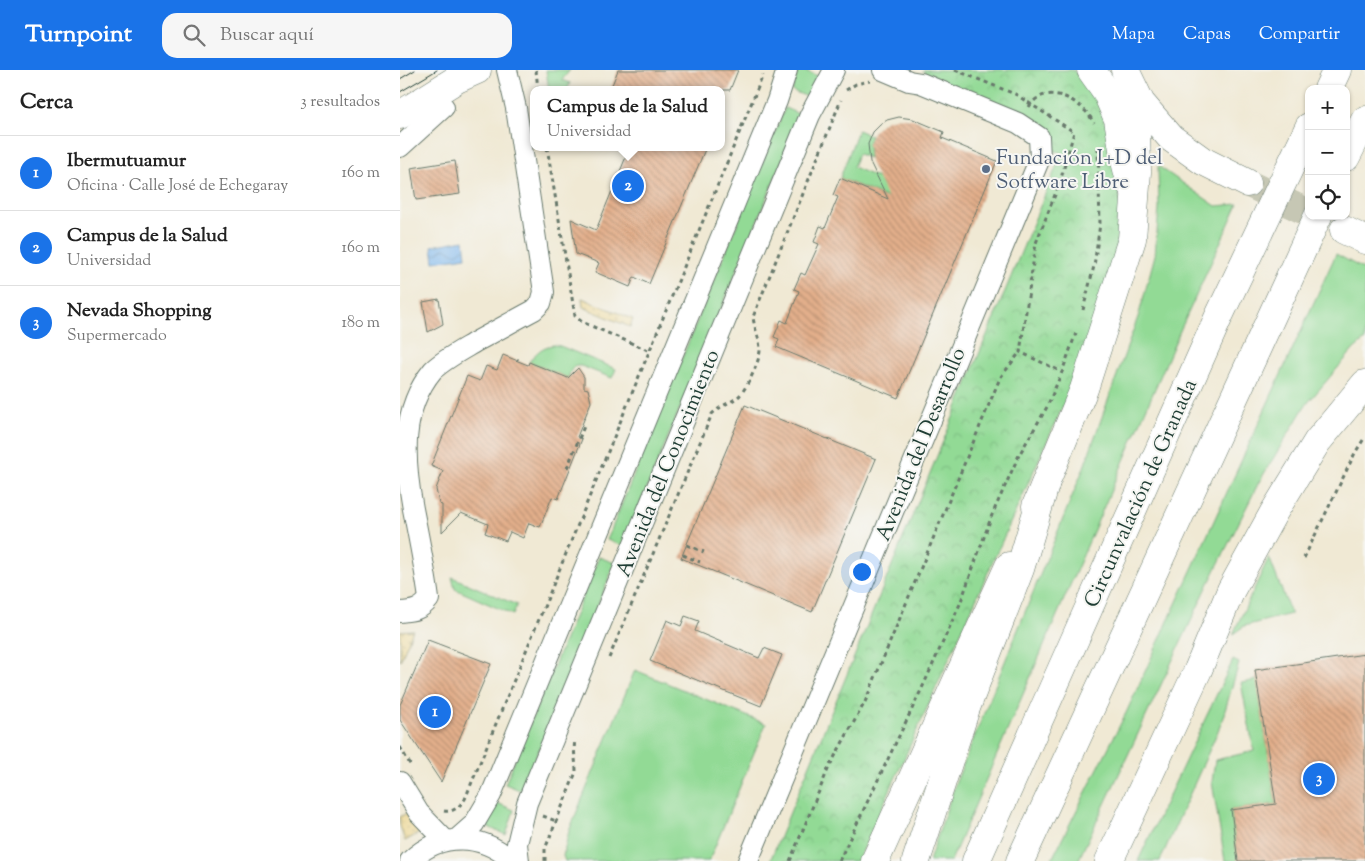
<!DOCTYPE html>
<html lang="es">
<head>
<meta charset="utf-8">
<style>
  :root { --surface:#fff; --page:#f6f6f6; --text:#222; --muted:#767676; --line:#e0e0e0; --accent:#1a73e8 }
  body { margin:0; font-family:"Sorts Mill Goudy",serif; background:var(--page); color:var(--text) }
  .controls { position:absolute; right:15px; top:15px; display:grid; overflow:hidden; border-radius:10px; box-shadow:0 1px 4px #0004 }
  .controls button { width:45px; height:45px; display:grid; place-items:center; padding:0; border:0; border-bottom:1px solid var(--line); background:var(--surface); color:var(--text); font:25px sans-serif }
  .you { position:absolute; left:461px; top:501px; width:18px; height:18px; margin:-12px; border:4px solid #fff; border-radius:50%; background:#1a73e8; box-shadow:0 0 0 8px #1a73e833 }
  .badge { display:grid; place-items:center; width:32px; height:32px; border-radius:50%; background:var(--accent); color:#fff; font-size:16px; font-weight:700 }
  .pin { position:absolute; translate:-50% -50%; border:2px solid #fff; box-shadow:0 1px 5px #0006 }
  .popup { position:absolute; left:130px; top:16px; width:195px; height:65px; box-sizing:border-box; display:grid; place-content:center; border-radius:10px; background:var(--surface); filter:drop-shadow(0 1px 4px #0005); font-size:16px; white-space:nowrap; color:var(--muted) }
  .popup b { font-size:19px; color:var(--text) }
  .popup::after { content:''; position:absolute; left:50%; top:100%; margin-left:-10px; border:10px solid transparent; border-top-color:var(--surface) }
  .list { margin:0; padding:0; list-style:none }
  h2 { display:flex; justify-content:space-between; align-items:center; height:65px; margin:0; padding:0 20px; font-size:21px }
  h2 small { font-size:16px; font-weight:400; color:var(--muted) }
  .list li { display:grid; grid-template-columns:32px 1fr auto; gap:15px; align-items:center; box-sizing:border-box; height:75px; padding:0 20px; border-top:1px solid var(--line) }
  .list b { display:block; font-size:19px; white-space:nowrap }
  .list p { margin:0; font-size:16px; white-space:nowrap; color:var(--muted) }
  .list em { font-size:16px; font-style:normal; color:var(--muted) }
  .icon { flex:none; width:28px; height:28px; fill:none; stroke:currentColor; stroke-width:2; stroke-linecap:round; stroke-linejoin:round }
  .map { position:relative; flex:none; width:965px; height:791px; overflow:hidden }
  header { display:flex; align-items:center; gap:30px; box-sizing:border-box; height:70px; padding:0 25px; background:var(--accent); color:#fff }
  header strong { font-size:24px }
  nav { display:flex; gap:28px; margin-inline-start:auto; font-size:18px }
  .search { width:350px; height:45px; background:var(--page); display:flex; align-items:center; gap:12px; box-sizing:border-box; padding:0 18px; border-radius:15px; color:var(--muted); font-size:19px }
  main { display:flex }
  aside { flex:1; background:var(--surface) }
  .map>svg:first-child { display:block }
  .green { fill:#92da95; stroke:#588c64 }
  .sand { fill:url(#sand-dots); stroke:#868c69 }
  .park { fill:url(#park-crowns); stroke:#588c64 }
  .water { fill:url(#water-waves); stroke:#4e7a90 }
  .building { fill:url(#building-back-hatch) }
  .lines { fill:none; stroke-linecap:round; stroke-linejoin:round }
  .primary-tunnel { stroke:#c6c7b4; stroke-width:28; stroke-dasharray:28 14; stroke-linecap:butt }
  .street-casing { stroke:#68796c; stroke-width:22 }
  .secondary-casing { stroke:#68796c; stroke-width:29 }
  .primary-casing { stroke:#68796c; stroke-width:29 }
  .highway-casing { stroke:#68796c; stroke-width:29 }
  .path { stroke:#68796c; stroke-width:3; stroke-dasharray:4 4; stroke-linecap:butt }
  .street { stroke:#fff; stroke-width:20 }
  .secondary { stroke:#fff; stroke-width:28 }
  .primary { stroke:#fff; stroke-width:28 }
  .highway { stroke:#fff; stroke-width:28 }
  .tram { stroke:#1f3d34; stroke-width:1 }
  .service-dot { fill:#5c6f8a; stroke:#f6f6f2; stroke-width:2 }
  .labels { text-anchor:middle; stroke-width:4; stroke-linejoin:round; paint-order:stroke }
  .service-label { font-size:21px; fill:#4e5e75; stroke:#f6f6f2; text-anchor:start }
  .street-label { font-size:21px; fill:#1f3d34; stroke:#f6f6f2 }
</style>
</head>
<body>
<header>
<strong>Turnpoint</strong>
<div class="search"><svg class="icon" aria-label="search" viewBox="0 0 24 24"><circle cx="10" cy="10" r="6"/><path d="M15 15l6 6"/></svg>Buscar aquí</div>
<nav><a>Mapa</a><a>Capas</a><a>Compartir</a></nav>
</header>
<main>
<aside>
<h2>Cerca<small>3 resultados</small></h2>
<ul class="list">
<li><span class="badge">1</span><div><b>Ibermutuamur</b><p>Oficina · Calle José de Echegaray</p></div><em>160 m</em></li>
<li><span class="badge">2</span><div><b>Campus de la Salud</b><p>Universidad</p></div><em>160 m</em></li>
<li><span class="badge">3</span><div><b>Nevada Shopping</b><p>Supermercado</p></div><em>180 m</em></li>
</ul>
</aside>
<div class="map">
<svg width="965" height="791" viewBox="0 0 965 791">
  <defs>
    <pattern id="sand-dots" width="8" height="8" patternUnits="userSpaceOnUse" patternTransform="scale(1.25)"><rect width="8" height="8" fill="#eeda9e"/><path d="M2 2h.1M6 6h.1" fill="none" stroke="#ccbc89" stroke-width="1.8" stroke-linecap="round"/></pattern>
    <pattern id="park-crowns" width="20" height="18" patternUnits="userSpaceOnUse" patternTransform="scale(1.25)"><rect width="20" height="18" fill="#92da95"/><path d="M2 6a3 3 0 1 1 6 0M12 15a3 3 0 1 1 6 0" fill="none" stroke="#7dbc81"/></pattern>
    <pattern id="water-waves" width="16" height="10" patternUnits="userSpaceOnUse" patternTransform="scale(1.25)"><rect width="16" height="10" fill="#7cb6ed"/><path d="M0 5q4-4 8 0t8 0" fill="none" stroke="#6595c1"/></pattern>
    <pattern id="building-back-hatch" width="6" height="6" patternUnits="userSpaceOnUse" patternTransform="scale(1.25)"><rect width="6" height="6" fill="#e3af8b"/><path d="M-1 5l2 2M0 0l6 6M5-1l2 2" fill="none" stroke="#b79072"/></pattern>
  </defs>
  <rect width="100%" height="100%" fill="#f6f6f2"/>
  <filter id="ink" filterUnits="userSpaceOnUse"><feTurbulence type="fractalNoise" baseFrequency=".02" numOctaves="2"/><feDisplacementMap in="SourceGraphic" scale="10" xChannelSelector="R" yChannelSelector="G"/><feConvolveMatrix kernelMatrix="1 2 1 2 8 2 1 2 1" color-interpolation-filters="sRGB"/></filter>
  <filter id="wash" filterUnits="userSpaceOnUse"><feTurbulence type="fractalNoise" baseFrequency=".0096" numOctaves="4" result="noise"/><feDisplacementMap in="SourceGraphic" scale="20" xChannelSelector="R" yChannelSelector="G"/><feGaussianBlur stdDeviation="1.12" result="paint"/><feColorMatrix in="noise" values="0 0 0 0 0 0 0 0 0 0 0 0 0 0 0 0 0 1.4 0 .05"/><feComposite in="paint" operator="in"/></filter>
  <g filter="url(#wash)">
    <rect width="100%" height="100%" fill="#f0e9d4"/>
    <path class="green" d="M146 0H170L162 10 170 13 167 20H149Z
      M398 0H403L418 6 408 27 392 21Z
      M385 38 401 45 223 476 207 470Z
      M458 60 471 66 468 74 469 88 458 84 453 97 492 114 502 134 440 108Z
      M758 96 816 136 838 134 779 263 551 791H529L556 712 684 397 739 244 755 185 759 138Z
      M936 184 965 200V270L954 279 905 336 859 412 808 515 678 791H651L726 643Z
      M154 275 160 276 216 299 212 308 181 296C172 295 171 300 168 308L129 292C136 283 142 276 154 275Z
      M199 487 215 493 122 721 105 714Z
      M869 487 891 544 844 556 833 564Z
      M52 507 117 535 113 545 55 519Z
      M833 590 839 593 821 654 760 791H738Z
      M235 600 366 654 309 791H165L163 786 169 761Z
      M857 610 876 734 831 740 838 791H825L812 712 815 690 854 681 841 613Z
      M97 733 114 740 106 765 86 756Z"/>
    <path class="sand" d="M182 228 233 249 230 257 183 237Z
      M13 560 0 591V561Z
      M8 742 23 761 5 771 0 756V747Z"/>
    <path class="park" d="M523 0H672L676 2 692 16 704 32 717 92 722 151 716 193 677 305 458 791H370L662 83 652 80 650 61 644 53 526 5Z"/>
    <path class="water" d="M64 170 66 187 34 192 32 176Z"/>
    <g id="blocks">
      <path class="building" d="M218 0H338L330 20H210Z
        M499 47 513 49 544 62 542 68 597 91 498 328 376 277 379 269 374 267 381 250 387 253 399 221 394 219 401 203 405 205 419 174 414 172 420 156 425 158 438 127 433 125 440 108 488 129 470 92 468 74 473 62 480 55 487 50Z
        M230 77H306L249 214 234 207 230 217 195 202 199 193 176 184 171 149 196 160Z
        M55 91 60 124 16 130 11 98Z
        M39 229 43 254 28 262 23 232Z
        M103 285 128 295 129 292 168 308 178 298 184 307V318L188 319 191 332 177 367 182 369 158 429 152 427 140 457 129 453 123 468 110 462 106 471 85 463 88 454 61 443 42 462V435L39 434 36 419 43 401 31 396 67 306 80 311 86 296 97 300Z
        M345 335 476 389 412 542 281 488Z
        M285 546 299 551 295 561 359 588 364 578 382 585 361 636 250 591 267 550 281 556Z
        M28 570 91 594 41 712 0 650V635Z
        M965 584V791H838L831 740 876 734 855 600Z"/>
    </g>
  </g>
  <g filter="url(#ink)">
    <use href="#blocks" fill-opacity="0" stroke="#68796c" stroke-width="1"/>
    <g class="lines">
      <path class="primary-tunnel" d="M847 113 909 143"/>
      <g class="street-casing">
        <path id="street" d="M0 77 44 37
          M0 542C13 541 21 540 29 529 25 499 19 469 13 439 4 390 0 340 33 300 46 288 62 280 77 271 96 261 115 250 134 240L141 233 144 222 116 38 107 0
          M0 712 19 743 46 771
          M57 769 74 754 91 725 377 31 387 0
          M10 791C40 762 82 763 112 791
          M119 791 117 774 127 733 410 45 434 0
          M348 791 640 88 639 67 618 53 521 13 509 11 483 0"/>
      </g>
      <g class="secondary-casing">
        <path id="secondary" d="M691 0 706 21 718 49 725 91 731 115
          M0 45 57 9 77 0"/>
      </g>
      <g class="primary-casing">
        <path id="primary" d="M725 0 741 33 771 68 803 91 847 113
          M944 160 965 170
          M636 436 684 319 732 169 737 102 736 55 741 33
          M475 791 609 496
          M709 791 798 600 831 520 874 442 917 372 965 314"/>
      </g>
      <g class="highway-casing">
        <path id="highway" d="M928 19 937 0
          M946 87 965 50
          M516 791 566 638 620 499 645 415
          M576 791 819 246 909 57
          M620 791 918 146"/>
      </g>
      <path class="path" d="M136 0 138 20
        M555 0 615 24 674 62 660 112 636 173 620 282 662 302
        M446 20 456 14 470 11
        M629 37C642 16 669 24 684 40 688 43 691 48 694 53
        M147 77 175 246 182 252 250 281
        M683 240 694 196 700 154 698 78
        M117 289 118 290
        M167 398 185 354
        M287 475 304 482
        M283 485 300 492
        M904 488 955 383 965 367
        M209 588 312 344C320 336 330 333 338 327 347 319 361 289 360 278 359 267 354 257 353 247L441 30
        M0 677 11 696
        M44 741C53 743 60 736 65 729L363 5
        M143 746 156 751
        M145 791V779L176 702C176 691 173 681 175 670
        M390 791 429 697 465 632 600 308 620 282
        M439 791 524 614 560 534 592 445 619 385 647 337 662 302 676 263"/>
      <use href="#street" class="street"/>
      <use href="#secondary" class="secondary"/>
      <use href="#primary" class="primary"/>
      <use href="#highway" class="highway"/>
      <path class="tram" d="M0 9 15 0
        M0 22 37 0"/>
    </g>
  </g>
  <circle class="service-dot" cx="586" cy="99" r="5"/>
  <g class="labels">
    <g class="service-label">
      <text x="596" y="94">Fundación I+D del<tspan x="596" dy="24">Sotfware Libre</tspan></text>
    </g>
    <g class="street-label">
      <text transform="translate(520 374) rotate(-68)" y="7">Avenida del Desarrollo</text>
      <text transform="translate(267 393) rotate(-68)" y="7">Avenida del Conocimiento</text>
      <text transform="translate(740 423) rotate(-66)" y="7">Circunvalación de Granada</text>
    </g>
  </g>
</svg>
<div class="controls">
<button>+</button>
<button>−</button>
<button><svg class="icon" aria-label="locate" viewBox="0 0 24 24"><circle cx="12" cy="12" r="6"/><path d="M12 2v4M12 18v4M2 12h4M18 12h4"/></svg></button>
</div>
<div class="you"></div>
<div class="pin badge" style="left:35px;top:642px">1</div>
<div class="pin badge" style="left:228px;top:116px">2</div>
<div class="popup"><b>Campus de la Salud</b>Universidad</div>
<div class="pin badge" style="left:919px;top:709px">3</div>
</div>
</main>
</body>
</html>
